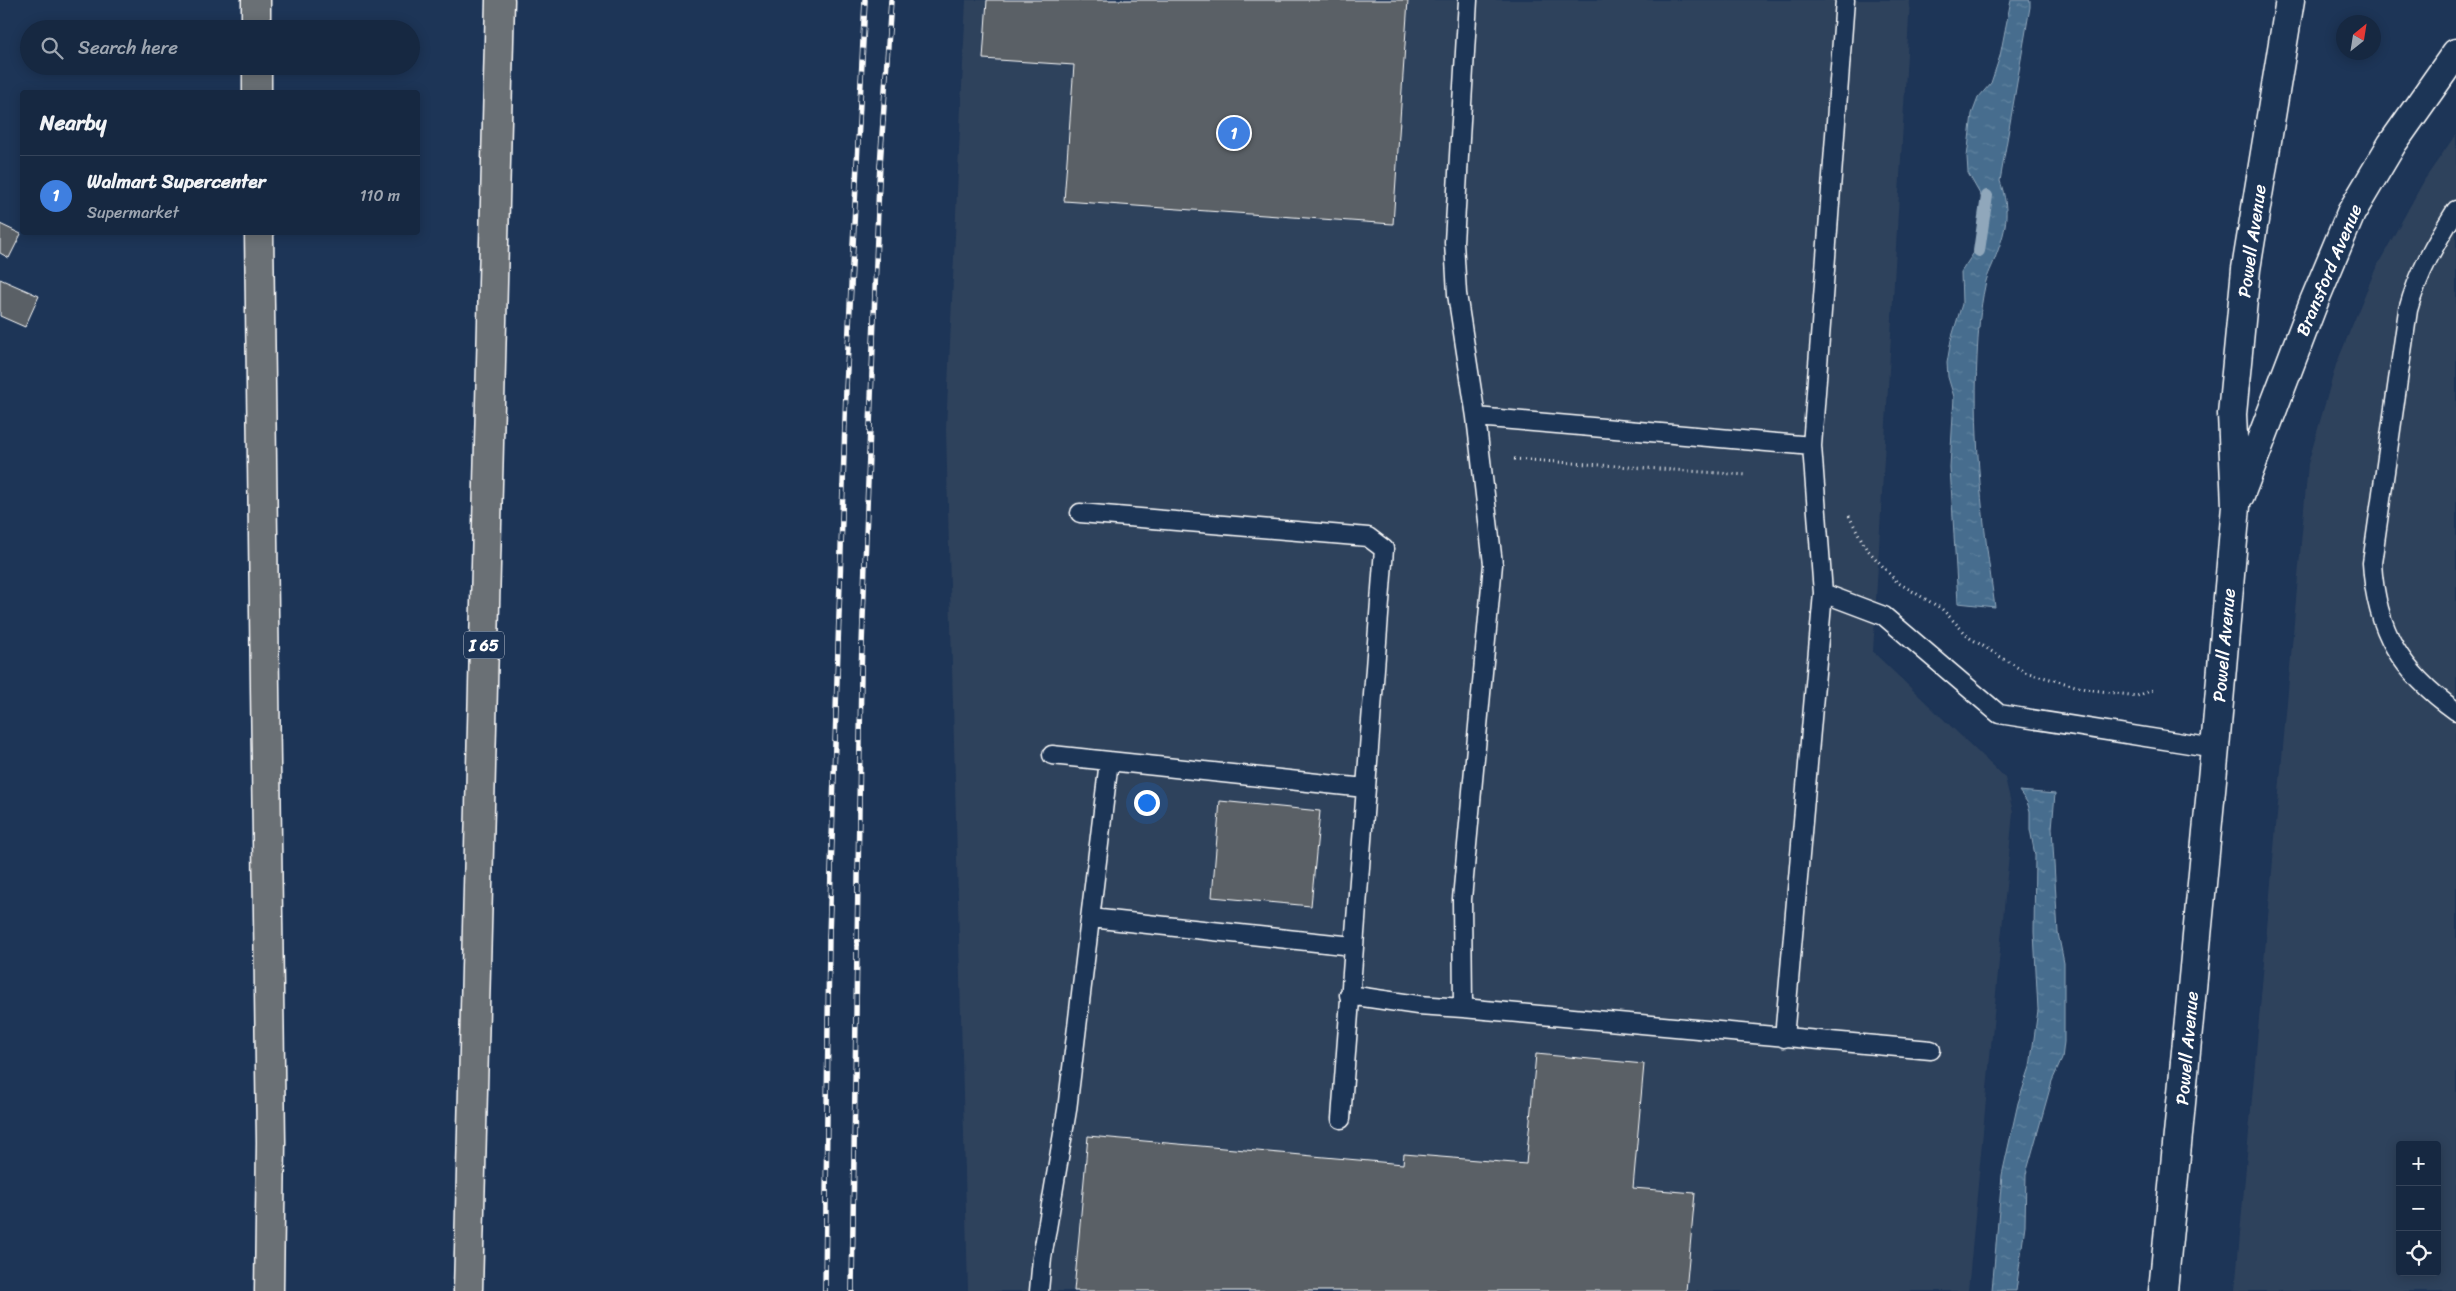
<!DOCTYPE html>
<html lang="en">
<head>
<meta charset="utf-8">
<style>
  :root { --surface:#162841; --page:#23344c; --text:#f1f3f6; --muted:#9ea6b1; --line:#35445a; --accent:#ffd166 }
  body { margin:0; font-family:Sriracha,sans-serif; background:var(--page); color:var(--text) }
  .controls { position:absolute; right:15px; bottom:15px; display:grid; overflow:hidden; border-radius:5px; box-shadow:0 2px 12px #0003 }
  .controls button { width:45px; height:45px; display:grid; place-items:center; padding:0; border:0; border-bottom:1px solid var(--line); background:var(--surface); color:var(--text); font:25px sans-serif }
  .compass { position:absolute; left:2336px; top:15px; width:45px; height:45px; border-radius:50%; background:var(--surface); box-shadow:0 2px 12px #0003; rotate:30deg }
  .you { position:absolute; left:1146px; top:802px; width:18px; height:18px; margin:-12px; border:4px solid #fff; border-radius:50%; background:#1a73e8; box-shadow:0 0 0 8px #1a73e833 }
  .badge { display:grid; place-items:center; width:32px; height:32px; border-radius:50%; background:var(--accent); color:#fff; font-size:16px; font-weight:700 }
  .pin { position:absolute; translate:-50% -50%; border:2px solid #fff; box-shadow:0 1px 5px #0006 }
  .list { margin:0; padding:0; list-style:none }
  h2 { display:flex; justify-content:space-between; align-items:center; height:65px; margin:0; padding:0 20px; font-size:21px }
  h2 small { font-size:16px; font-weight:400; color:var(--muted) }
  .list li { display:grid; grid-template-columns:32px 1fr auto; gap:15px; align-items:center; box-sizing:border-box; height:80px; padding:0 20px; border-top:1px solid var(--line) }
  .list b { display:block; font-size:19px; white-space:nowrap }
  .list p { margin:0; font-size:16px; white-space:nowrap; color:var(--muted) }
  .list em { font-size:16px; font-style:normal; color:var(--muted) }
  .icon { flex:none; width:28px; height:28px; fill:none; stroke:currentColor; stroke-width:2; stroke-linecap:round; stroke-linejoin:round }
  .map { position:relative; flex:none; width:2456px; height:1291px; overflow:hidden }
  .search { position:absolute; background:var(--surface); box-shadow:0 2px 12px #0003; left:20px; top:20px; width:400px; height:55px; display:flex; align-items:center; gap:12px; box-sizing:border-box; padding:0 18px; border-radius:28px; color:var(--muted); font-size:19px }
  .panel { position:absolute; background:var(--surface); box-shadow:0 2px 12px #0003; left:20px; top:90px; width:400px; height:145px; border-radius:5px }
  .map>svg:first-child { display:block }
  .built { fill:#2f425c; fill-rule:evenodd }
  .water { fill:url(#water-ripples); stroke:#90a7bb }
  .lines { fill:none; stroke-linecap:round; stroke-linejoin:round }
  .stream { stroke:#90a7bb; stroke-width:12 }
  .building { fill:#5a6166; stroke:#fff }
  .service-casing { stroke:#fff; stroke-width:21 }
  .secondary-casing { stroke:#fff; stroke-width:31 }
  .motorway-casing { stroke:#fff; stroke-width:31 }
  .path { stroke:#fff; stroke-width:3; stroke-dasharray:1 4; stroke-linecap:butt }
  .service { stroke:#1d3557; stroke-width:18 }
  .secondary { stroke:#1d3557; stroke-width:28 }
  .motorway { stroke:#6b6f75; stroke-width:28 }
  .rail-casing { stroke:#fff; stroke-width:5.5 }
  .rail { stroke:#1d3557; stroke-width:4; stroke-dasharray:11; stroke-linecap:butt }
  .labels { text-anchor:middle; stroke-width:4; stroke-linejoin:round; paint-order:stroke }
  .shield { fill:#1d3557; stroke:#bbc2cd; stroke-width:1 }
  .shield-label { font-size:16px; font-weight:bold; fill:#fff }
  .street-label { font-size:18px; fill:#fff; stroke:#1d3557 }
</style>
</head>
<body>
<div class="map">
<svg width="2456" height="1291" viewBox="0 0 2456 1291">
  <defs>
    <pattern id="water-ripples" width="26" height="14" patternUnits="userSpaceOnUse" patternTransform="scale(1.25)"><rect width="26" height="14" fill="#466d8e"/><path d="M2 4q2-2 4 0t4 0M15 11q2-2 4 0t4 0" fill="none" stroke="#62839f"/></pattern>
  </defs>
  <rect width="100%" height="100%" fill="#1d3557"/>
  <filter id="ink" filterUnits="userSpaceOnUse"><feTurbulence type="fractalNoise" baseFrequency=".02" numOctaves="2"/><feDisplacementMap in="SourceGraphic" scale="10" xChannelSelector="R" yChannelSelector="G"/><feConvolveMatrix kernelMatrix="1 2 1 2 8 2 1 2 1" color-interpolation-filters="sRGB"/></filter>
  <g filter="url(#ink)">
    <path class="built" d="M966 0H1910L1873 652 2005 778 2013 812 1968 1291H968L946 429Z
      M2456 134V1291H2235L2308 464 2336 365 2375 270 2425 179ZM2400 1145H2437V1272H2400Z"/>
    <path class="water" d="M2011 0H2030V7L2000 181C2011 213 2006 230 1994 261 1991 269 1986 278 1985 286 1980 309 1978 334 1977 358 1973 441 1983 525 1995 607L1958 603 1950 467 1954 397 1948 377 1947 363 1951 340 1962 304 1961 272 1975 251 1984 231 1987 217 1981 196 1968 173 1967 157 1972 114 1978 98 1991 83 2000 56Z
      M2019 791 2055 794 2052 828 2058 933 2064 963V1042L2062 1059 2052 1081 2026 1174 2025 1225 2016 1291H1992L2002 1175 2018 1103 2030 1067 2038 1010 2034 932 2035 855 2030 829V811L2027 802Z"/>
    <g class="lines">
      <path class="stream" d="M1979 251 1987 196"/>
    </g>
    <path class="building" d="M987 0H1408L1393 224 1064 201 1074 65 983 59Z
      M0 224 21 234 9 258 0 253Z
      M0 279 39 296 25 327 0 316Z
      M1220 801 1320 811 1311 906 1212 897Z
      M1536 1054 1644 1064 1633 1188 1695 1193 1686 1291H1074L1088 1136 1403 1164 1404 1154 1526 1164Z"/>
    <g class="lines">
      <g class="service-casing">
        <path id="service" d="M1468 0 1454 242 1457 294 1476 417 1493 564 1462 899 1463 1008 1931 1050
          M2456 210C2436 242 2418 273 2408 310L2372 563C2376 631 2401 672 2456 711
          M1476 417 1812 446
          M1080 513 1368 537 1384 549 1341 1119
          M1823 593 1884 616 1999 714 2215 748
          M1052 755 1365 788
          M1091 918 1353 946
          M1349 995 1418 1005 1463 1008
          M1784 1038 1823 593 1812 446 1845 0
          M1039 1291 1042 1258 1067 1110 1109 761"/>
      </g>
      <g class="secondary-casing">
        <path id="secondary" d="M2240 495 2313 304 2351 213 2392 144 2456 53
          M2163 1291 2215 748 2236 506 2232 414 2246 269 2290 0"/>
      </g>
      <g class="motorway-casing">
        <path id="motorway" d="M256 0V29
          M257 66V92
          M259 232 271 1142 269 1291
          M468 1291 500 0"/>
      </g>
      <path class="path" d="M1514 459 1747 475
        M1849 516 1866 548 1897 582 1942 609 1970 638 2025 672 2086 689 2137 696 2153 690"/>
      <use href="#service" class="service"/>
      <use href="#secondary" class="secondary"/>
      <use href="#motorway" class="motorway"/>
      <g class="rail-casing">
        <path id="rail" d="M825 1291 829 937 846 389 865 0
          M852 1291 861 673 879 181 891 0"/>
      </g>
      <use href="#rail" class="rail"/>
    </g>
  </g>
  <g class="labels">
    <rect class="shield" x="464" y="631.5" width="40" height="27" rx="4"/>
    <g class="shield-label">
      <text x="484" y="651">I 65</text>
    </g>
    <g class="street-label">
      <text transform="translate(2252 241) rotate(-82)" y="6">Powell Avenue</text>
      <text transform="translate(2329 270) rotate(-67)" y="6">Bransford Avenue</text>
      <text transform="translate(2224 645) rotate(-85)" y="6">Powell Avenue</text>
      <text transform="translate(2187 1048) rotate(-85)" y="6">Powell Avenue</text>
    </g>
  </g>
</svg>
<div class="controls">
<button>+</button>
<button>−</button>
<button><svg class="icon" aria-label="locate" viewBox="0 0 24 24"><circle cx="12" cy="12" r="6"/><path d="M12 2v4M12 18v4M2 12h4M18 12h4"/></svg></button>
</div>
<svg class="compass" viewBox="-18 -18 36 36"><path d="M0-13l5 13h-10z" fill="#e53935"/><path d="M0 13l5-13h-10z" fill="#9ea6b1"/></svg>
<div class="you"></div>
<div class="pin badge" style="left:1234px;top:133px;background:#3f7fe0">1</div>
<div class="search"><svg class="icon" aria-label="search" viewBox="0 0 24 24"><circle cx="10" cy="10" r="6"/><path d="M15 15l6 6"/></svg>Search here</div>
<section class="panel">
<h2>Nearby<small></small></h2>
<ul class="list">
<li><span class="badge" style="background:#3f7fe0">1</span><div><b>Walmart Supercenter</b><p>Supermarket</p></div><em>110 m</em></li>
</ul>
</section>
</div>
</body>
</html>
